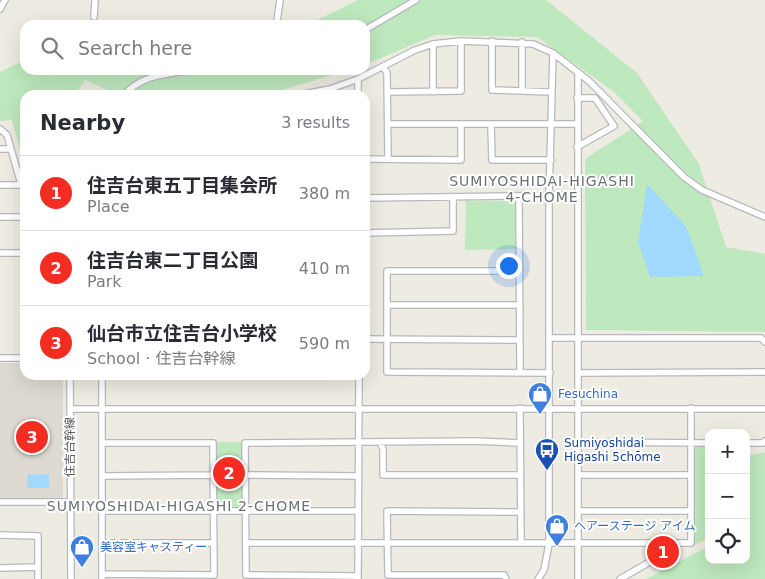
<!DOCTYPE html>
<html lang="en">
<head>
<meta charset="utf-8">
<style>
  :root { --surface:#fff; --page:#f7f7f7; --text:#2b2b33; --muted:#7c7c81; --line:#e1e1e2; --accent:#f42d23 }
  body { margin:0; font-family:"DejaVu Sans","Noto Sans JP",sans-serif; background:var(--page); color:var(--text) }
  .controls { position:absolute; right:15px; bottom:15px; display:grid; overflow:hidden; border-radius:10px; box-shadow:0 5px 20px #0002 }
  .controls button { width:45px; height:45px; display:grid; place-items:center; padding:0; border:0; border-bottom:1px solid var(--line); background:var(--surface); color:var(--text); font:25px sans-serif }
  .you { position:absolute; left:508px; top:265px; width:18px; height:18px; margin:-12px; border:4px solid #fff; border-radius:50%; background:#1a73e8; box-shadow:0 0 0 8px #1a73e833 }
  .badge { display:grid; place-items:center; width:32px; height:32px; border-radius:50%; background:var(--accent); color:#fff; font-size:16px; font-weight:700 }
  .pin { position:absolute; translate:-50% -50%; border:2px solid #fff; box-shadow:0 1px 5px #0006 }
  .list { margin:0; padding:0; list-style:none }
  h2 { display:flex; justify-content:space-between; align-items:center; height:65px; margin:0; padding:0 20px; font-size:21px }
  h2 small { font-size:16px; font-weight:400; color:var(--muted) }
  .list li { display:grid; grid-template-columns:32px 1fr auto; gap:15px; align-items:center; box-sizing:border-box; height:75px; padding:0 20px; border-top:1px solid var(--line) }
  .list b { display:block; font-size:19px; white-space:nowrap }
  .list p { margin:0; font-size:16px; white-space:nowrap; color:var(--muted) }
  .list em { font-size:16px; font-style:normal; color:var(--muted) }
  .icon { flex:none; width:28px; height:28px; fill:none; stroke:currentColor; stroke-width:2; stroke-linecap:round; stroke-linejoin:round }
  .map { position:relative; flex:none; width:765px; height:579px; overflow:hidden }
  .search { position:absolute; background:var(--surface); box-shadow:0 5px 20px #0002; left:20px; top:20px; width:350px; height:55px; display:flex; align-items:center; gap:12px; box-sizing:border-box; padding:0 18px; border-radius:15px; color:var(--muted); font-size:19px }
  .panel { position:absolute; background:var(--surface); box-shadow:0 5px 20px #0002; left:20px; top:90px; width:350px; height:290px; border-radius:15px }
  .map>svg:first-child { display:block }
  .education { fill:#dedad1 }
  .green { fill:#bee8bd }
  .water { fill:#a1d9ff }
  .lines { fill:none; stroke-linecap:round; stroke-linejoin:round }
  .minor-casing { stroke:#b5b9bd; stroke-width:8 }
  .minor { stroke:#fff; stroke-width:5.5 }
  .labels { text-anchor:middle; stroke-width:4; stroke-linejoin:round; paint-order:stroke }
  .shop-label { font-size:12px; fill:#366cbe; stroke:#fff; text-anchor:start }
  .transit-label { font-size:12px; fill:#164399; stroke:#fff; text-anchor:start }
  .street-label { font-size:12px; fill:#5a5f64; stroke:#fff }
  .neighbourhood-label { font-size:14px; letter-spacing:1px; fill:#6b7176; stroke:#fff }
</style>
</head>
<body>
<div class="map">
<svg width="765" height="579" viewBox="0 0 765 579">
  <rect width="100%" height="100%" fill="#eeebe2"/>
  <path class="education" d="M0 363H25V375H63V498H0Z"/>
  <path class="green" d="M358 0H546L637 73 699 164 726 247 765 254V332L586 330 585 159 643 121 613 91 537 37 435 35 365 65V25H253L311 23Z
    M25 60V70H349L275 92 119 95 85 80 75 95H25V156L22 157 12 120 0 121V72Z
    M466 201H513L517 206V249L465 250Z
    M217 442H241L242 504 239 508H221L217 505Z
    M698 446H709V538L692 546 693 451Z
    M765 452V579H646L709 546V560H746V456Z"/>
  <path class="water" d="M647 184 686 226 704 276 650 277 638 242Z
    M49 474V488H27V475Z"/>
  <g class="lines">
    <g class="minor-casing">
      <path id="minor" d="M0 9 5 0
        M94 17 95 0
        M277 21 280 0
        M365 30 416 0
        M492 41V90L551 92
        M522 42V91
        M433 44V92
        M384 68 387 73 388 159
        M578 73V579
        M358 79V95
        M388 92 461 91V41
        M124 95C142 74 168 74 193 70
        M299 95 330 89 358 79 415 50 433 44 461 41 533 44 553 53 589 81 684 177 702 190 765 217
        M577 98H595L614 126 577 147
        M388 124H577
        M491 125 492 160H551
        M0 129 7 135 21 184
        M0 149H11
        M365 159 461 160V125
        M0 185H25
        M519 196 520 372
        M365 198 578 195
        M0 217H25
        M365 233 453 231V197
        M0 253H25
        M520 271H387V372L550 373
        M387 305H520
        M550 338H761L765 342
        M365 339 520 340
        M0 358H25
        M579 373 765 372
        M70 375 71 579
        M102 375V579
        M520 408 521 543
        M70 409H765
        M380 442 383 449V475H519
        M578 442 709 443
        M746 443H763L765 441
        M245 475 358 476
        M579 475H690
        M102 476 214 475
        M0 502H70
        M102 511H358
        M578 511H690
        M0 535 38 536V579
        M102 543H214
        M246 543H691V408
        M0 568 38 567
        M102 574 214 575 213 443H102
        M358 576 246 575 245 443 474 441 519 443
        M358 578 359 375
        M506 579 504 575H388L387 511 520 512
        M538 579 544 570 549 544V197L553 53
        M620 579 655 559 656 544"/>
    </g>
    <use href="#minor" class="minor"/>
  </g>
  <defs>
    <g id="shop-pin" transform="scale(1.25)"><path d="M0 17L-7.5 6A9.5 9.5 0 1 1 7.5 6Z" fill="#3f7fe0" stroke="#fff"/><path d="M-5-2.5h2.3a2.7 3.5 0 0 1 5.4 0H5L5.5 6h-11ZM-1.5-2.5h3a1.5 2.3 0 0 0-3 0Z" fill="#fff"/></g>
    <g id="bus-pin" transform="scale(1.25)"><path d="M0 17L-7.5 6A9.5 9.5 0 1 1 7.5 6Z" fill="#1a4fb4" stroke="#fff"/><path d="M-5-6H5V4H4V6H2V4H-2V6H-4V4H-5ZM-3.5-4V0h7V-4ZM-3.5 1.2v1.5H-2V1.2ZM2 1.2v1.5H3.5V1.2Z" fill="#fff"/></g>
  </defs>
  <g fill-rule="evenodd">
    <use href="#shop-pin" x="540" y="394"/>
    <use href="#bus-pin" x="547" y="450"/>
    <use href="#shop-pin" x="557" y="526"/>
    <use href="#shop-pin" x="82" y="547"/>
  </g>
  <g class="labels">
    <g class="shop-label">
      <text x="558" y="398">Fesuchina</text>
      <text x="574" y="530">ヘアーステージ アイム</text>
      <text x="100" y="551">美容室キャスティー</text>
    </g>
    <g class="transit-label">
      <text x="564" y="447">Sumiyoshidai<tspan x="564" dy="14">Higashi 5chōme</tspan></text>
    </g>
    <g class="street-label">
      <text transform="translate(70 447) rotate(-90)" y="4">住吉台幹線</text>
    </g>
    <g class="neighbourhood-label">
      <text x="542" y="186">SUMIYOSHIDAI-HIGASHI<tspan x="542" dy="16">4-CHOME</tspan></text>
      <text x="179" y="511">SUMIYOSHIDAI-HIGASHI 2-CHOME</text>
    </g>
  </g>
</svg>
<div class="controls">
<button>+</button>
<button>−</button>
<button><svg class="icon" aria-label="locate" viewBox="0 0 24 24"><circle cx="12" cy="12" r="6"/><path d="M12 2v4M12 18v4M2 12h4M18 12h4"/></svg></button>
</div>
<div class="you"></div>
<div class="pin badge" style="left:663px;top:552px">1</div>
<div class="pin badge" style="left:229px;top:473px">2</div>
<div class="pin badge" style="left:32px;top:437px">3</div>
<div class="search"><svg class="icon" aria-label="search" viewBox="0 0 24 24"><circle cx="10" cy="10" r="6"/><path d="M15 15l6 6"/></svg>Search here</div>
<section class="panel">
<h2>Nearby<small>3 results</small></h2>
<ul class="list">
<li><span class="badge">1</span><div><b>住吉台東五丁目集会所</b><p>Place</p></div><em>380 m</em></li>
<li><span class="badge">2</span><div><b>住吉台東二丁目公園</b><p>Park</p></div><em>410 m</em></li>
<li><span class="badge">3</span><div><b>仙台市立住吉台小学校</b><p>School · 住吉台幹線</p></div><em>590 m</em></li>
</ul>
</section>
</div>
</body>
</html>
